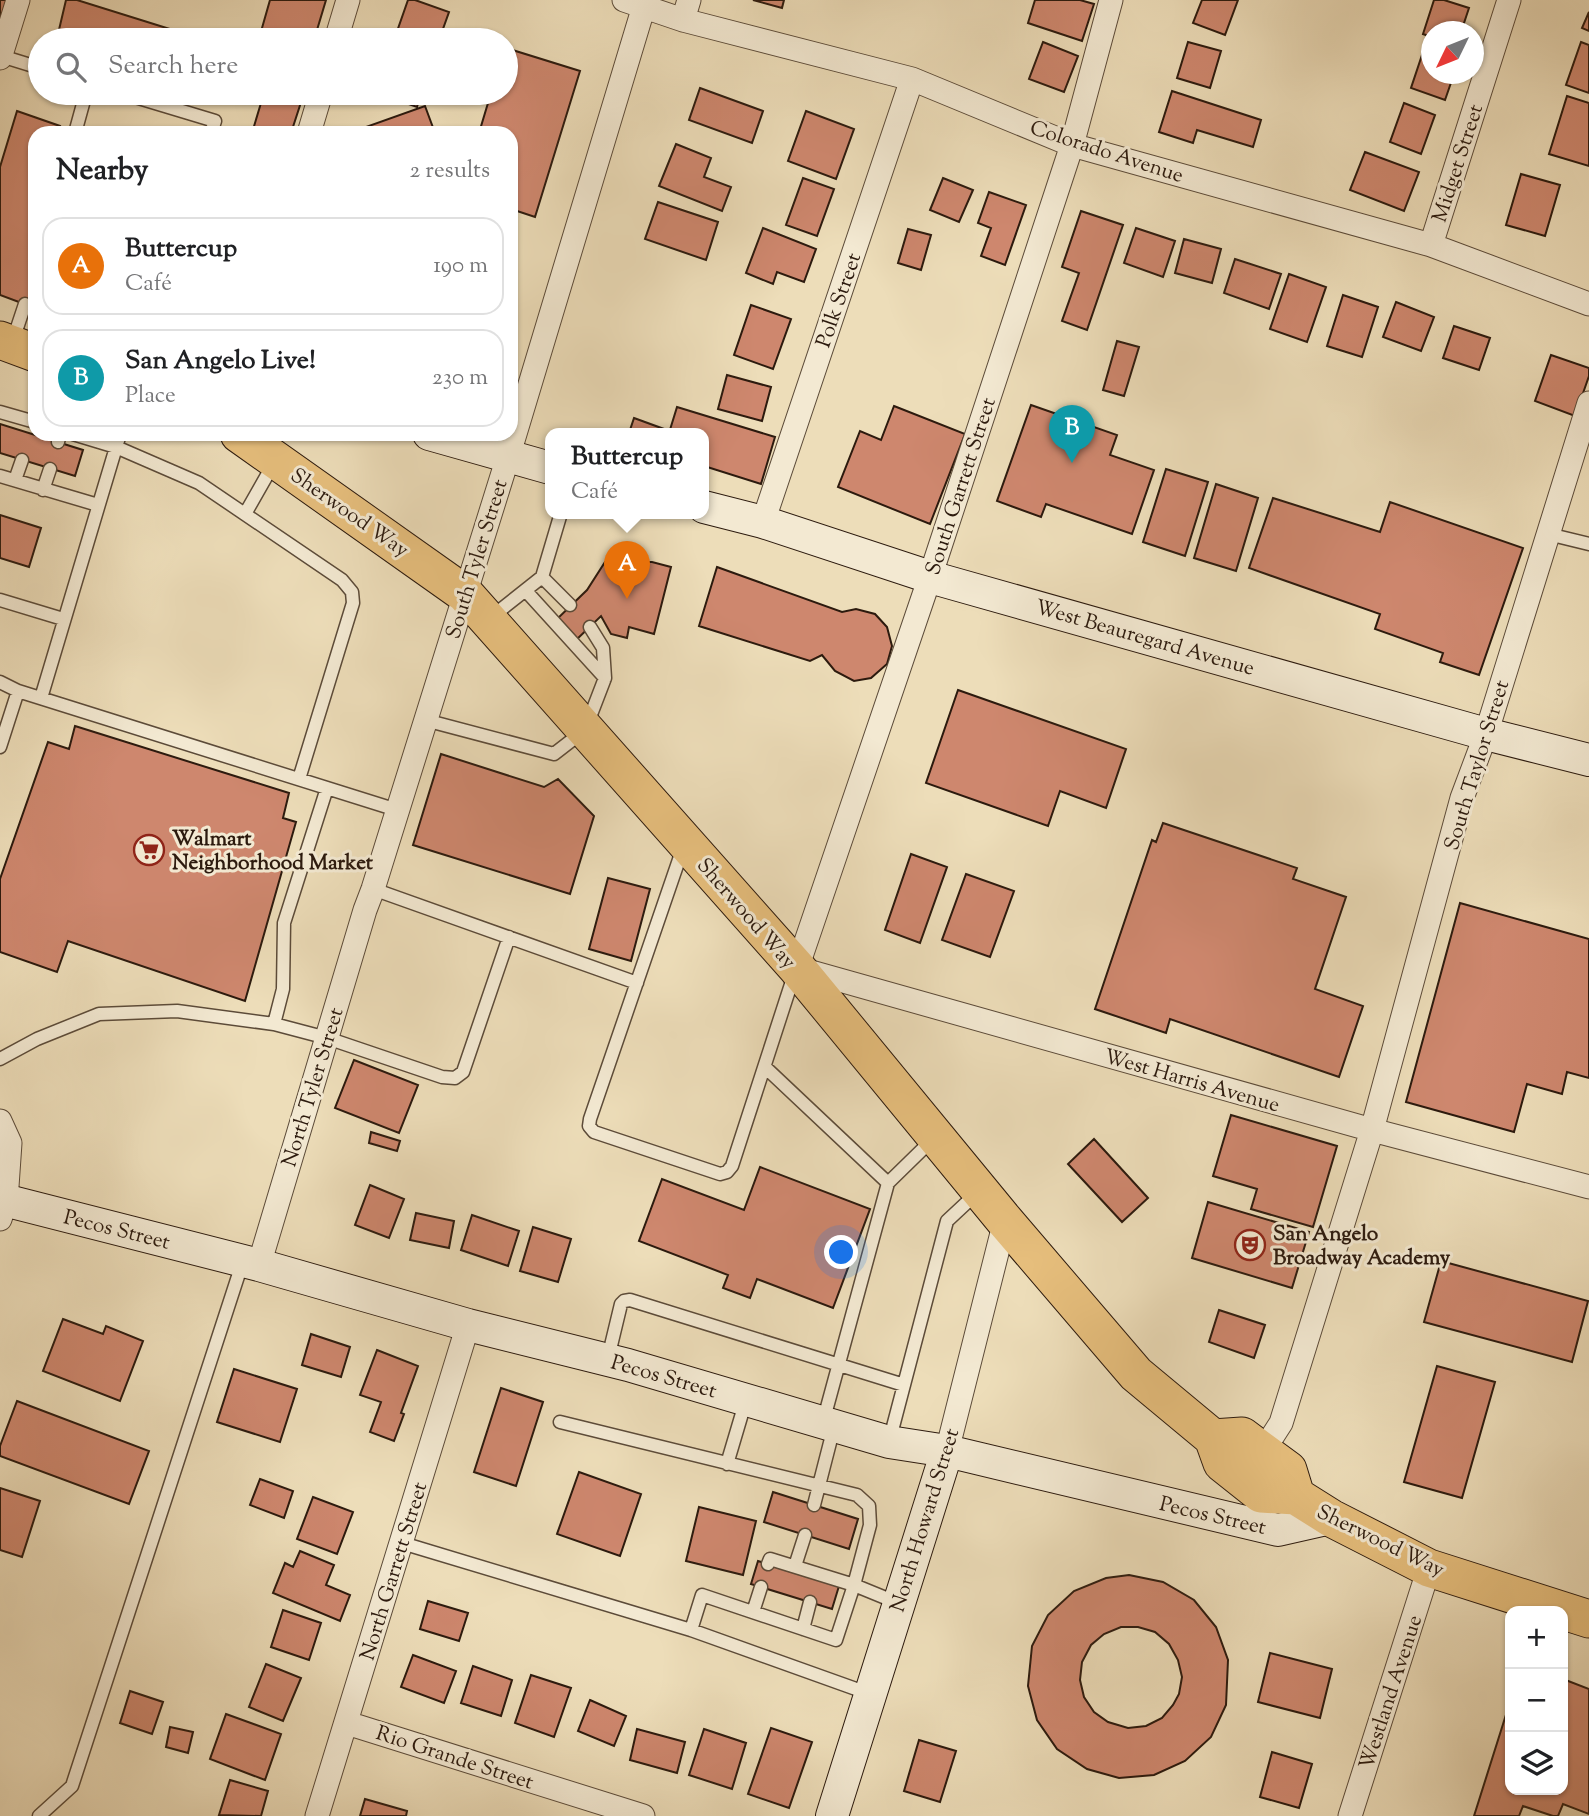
<!DOCTYPE html>
<html lang="en">
<head>
<meta charset="utf-8">
<style>
  :root { --surface:#fff; --page:#f6f6f6; --text:#202124; --muted:#757577; --line:#e0e0e0; --accent:#ea580c }
  body { margin:0; font-family:"Sorts Mill Goudy",serif; background:var(--page); color:var(--text) }
  .controls { position:absolute; right:21px; bottom:21px; display:grid; overflow:hidden; border-radius:14px; box-shadow:0 2px 5px #0004 }
  .controls button { width:63px; height:63px; display:grid; place-items:center; padding:0; border:0; border-bottom:2px solid var(--line); background:var(--surface); color:var(--text); font:35px sans-serif }
  .compass { position:absolute; left:1421px; top:21px; width:63px; height:63px; border-radius:50%; background:var(--surface); box-shadow:0 2px 5px #0004; rotate:227deg }
  .you { position:absolute; left:842px; top:1253px; width:24px; height:24px; margin:-18px; border:5px solid #fff; border-radius:50%; background:#1a73e8; box-shadow:0 0 0 10px #1a73e833 }
  .badge { display:grid; place-items:center; width:46px; height:46px; border-radius:50%; background:var(--accent); color:#fff; font-size:23px; font-weight:700 }
  .pin { position:absolute; translate:-50% -58px; filter:drop-shadow(0 2px 4px #0008) }
  .pin::after { content:''; position:absolute; top:37px; width:24px; height:21px; background:inherit; clip-path:polygon(0 0,100% 0,50% 100%) }
  .popup { position:absolute; left:545px; top:428px; width:164px; height:91px; box-sizing:border-box; display:grid; place-content:center; border-radius:14px; background:var(--surface); filter:drop-shadow(0 2px 5px #0005); font-size:23px; white-space:nowrap; color:var(--muted) }
  .popup b { font-size:26px; color:var(--text) }
  .popup::after { content:''; position:absolute; left:50%; top:100%; margin-left:-14px; border:14px solid transparent; border-top-color:var(--surface) }
  .list { margin:0; padding:0; list-style:none }
  h2 { display:flex; justify-content:space-between; align-items:center; height:91px; margin:0; padding:0 28px; font-size:30px }
  h2 small { font-size:23px; font-weight:400; color:var(--muted) }
  .list li { display:grid; grid-template-columns:46px 1fr auto; gap:21px; align-items:center; box-sizing:border-box; height:98px; margin:0 14px 14px; padding:0 14px; border:2px solid var(--line); border-radius:21px }
  .list b { display:block; font-size:26px; white-space:nowrap }
  .list p { margin:0; font-size:23px; white-space:nowrap; color:var(--muted) }
  .list em { font-size:23px; font-style:normal; color:var(--muted) }
  .icon { flex:none; width:38px; height:38px; fill:none; stroke:currentColor; stroke-width:2; stroke-linecap:round; stroke-linejoin:round }
  .map { position:relative; flex:none; width:1589px; height:1816px; overflow:hidden }
  .search { position:absolute; background:var(--surface); box-shadow:0 2px 5px #0004; left:28px; top:28px; width:490px; height:77px; display:flex; align-items:center; gap:18px; box-sizing:border-box; padding:0 24px; border-radius:38px; color:var(--muted); font-size:26px }
  .panel { position:absolute; background:var(--surface); box-shadow:0 2px 5px #0004; left:28px; top:126px; width:490px; height:315px; border-radius:21px }
  .map>svg:first-child { display:block }
  .building { fill:#ce876e; stroke:#2c1a0e; stroke-width:2; fill-rule:evenodd }
  .lines { fill:none; stroke-linecap:round; stroke-linejoin:round }
  .lane-casing { stroke:#5c4b39; stroke-width:15 }
  .street-casing { stroke:#5c4b39; stroke-width:25 }
  .secondary-casing { stroke:#2c1a0e; stroke-width:34 }
  .primary-casing { stroke:#2c1a0e; stroke-width:39 }
  .lane { stroke:#f3e9d2; stroke-width:12 }
  .street { stroke:#f3e9d2; stroke-width:23 }
  .secondary { stroke:#f3e9d2; stroke-width:32 }
  .primary { stroke:#e6be7c; stroke-width:37 }
  .labels { text-anchor:middle; stroke-width:6; stroke-linejoin:round; paint-order:stroke }
  .street-label { font-size:21px; fill:#2c1a0e; stroke:#f3e9d2 }
  .poi-label { font-size:21px; font-weight:bold; fill:#2c1a0e; stroke:#f3e9d2; text-anchor:start }
</style>
</head>
<body>
<div class="map">
<svg width="1589" height="1816" viewBox="0 0 1589 1816">
  <rect width="100%" height="100%" fill="#edddb9"/>
  <filter id="stains"><feTurbulence type="fractalNoise" baseFrequency=".00286" numOctaves="4"/><feColorMatrix values="0 0 0 0 .2 0 0 0 0 .09 0 0 0 0 .02 0 0 0 .5 -.17"/></filter>
  <radialGradient id="worn" r=".72"><stop offset=".6" stop-color="#630" stop-opacity="0"/><stop offset="1" stop-color="#630" stop-opacity=".3"/></radialGradient>
  <path class="building" d="M0 0H17L0 22Z
    M66 0H77L205 40H78L58 34Z
    M270 0H326L314 40H276L260 35Z
    M408 0H415L449 12 439 40H394Z
    M753 0H784L782 8Z
    M1035 0H1080L1094 4 1082 41 1028 23Z
    M1202 0H1238L1225 35 1193 23Z
    M1434 0H1444L1469 8 1461 32H1432V37L1423 34Z
    M1589 12V31L1582 28Z
    M1043 42 1078 56 1064 92 1029 79Z
    M1188 42 1221 51 1210 88 1177 78Z
    M1581 42 1589 45V93L1566 85Z
    M506 48 580 71 535 217 511 209V133H479L491 93H506Z
    M1423 52 1432 55V74H1454L1445 100 1411 88Z
    M700 88 763 111 752 143 689 120Z
    M1172 91 1261 120 1253 147 1197 130 1193 143 1159 132Z
    M231 93H304L291 133H252L261 103Z
    M377 93H421L417 107Z
    M1567 96 1589 103V166L1549 154Z
    M1404 103 1435 115 1421 154 1390 142Z
    M425 106 435 133H365L363 128Z
    M17 111 60 126 58 133H35V238L30 251 35 252V308L0 295V167Z
    M806 111 854 129 836 179 788 161Z
    M676 144 711 158 704 177 731 187 722 211 659 186Z
    M1365 152 1419 172 1404 211 1350 190Z
    M1521 174 1560 185 1545 236 1506 225Z
    M803 178 834 189 817 236 786 225Z
    M943 178 973 190 959 222 930 210Z
    M989 192 1026 205 1005 265 981 256 991 228 978 223Z
    M658 202 718 222 706 260 645 239Z
    M1081 211 1123 225 1087 330 1062 321 1079 273 1062 267Z
    M763 228 816 249 804 282 777 272 773 284 746 273Z
    M1136 228 1175 241 1163 277 1124 263Z
    M908 229 931 235 921 270 898 263Z
    M1184 239 1221 249 1212 283 1175 273Z
    M1235 259 1281 274 1269 309 1224 293Z
    M1289 274 1326 287 1307 342 1270 329Z
    M1343 295 1378 307 1362 357 1327 346Z
    M1396 302 1434 317 1421 351 1383 337Z
    M751 305 791 319 773 369 734 355Z
    M1454 326 1490 338 1479 370 1443 358Z
    M1117 341 1139 347 1124 396 1103 390Z
    M1551 355 1589 368V376L1575 416 1535 401Z
    M727 375 771 387 762 421 718 409Z
    M1031 405 1117 435 1110 455 1154 470 1132 534 1046 504 1041 517 997 501Z
    M894 406 965 434 930 524 838 487 860 431 881 440Z
    M677 407 775 437 761 484 704 466V433H669Z
    M634 418 664 429 663 433H629Z
    M0 424 83 450 75 476 0 453Z
    M1166 469 1208 482 1185 556 1143 542Z
    M1216 484 1258 498 1236 571 1194 558Z
    M1273 498 1380 532 1390 502 1523 548 1479 675 1440 662 1443 653 1375 629 1380 614 1249 568Z
    M0 515 41 528 29 567 0 558Z
    M605 562H652L671 567 654 634 629 627 627 638 611 634 601 616 575 641 556 620 587 590Z
    M717 567 842 612 856 609 875 614 887 627 892 646 887 664 871 678 854 681 835 671 822 655 810 661 699 626Z
    M958 690 1126 749 1106 808 1060 791 1048 826 926 783Z
    M75 726 289 793 283 818 296 822 245 1001 68 941 57 972 0 952V879L48 742 69 749Z
    M441 754 544 787 558 779 594 816 570 894 413 845Z
    M1163 823 1297 868 1293 879 1346 897 1315 989 1363 1006 1339 1077 1170 1019 1166 1033 1095 1009 1152 840 1156 842Z
    M911 854 947 867 920 943 885 930Z
    M966 874 1014 891 990 957 942 940Z
    M608 878 650 889 631 961 589 949Z
    M1460 903 1589 939V1078L1567 1072 1562 1094 1527 1084 1514 1132 1406 1102Z
    M354 1060 418 1085 399 1133 335 1108Z
    M1231 1115 1337 1146 1313 1227 1251 1209 1257 1189 1213 1176Z
    M371 1132 400 1141 397 1151 369 1143Z
    M1094 1139 1148 1198 1122 1222 1068 1164Z
    M760 1167 870 1209 833 1308 757 1279 750 1298 723 1288 728 1275 639 1241 662 1179 744 1210Z
    M370 1185 404 1199 389 1238 355 1225Z
    M1208 1202 1309 1232 1292 1288 1192 1258Z
    M416 1213 454 1221 449 1248 410 1240Z
    M472 1215 519 1231 508 1266 461 1250Z
    M533 1227 571 1239 558 1282 520 1271Z
    M1441 1261 1588 1301 1572 1362 1424 1322Z
    M1219 1310 1265 1325 1254 1358 1209 1342Z
    M63 1319 103 1334 106 1326 143 1341 120 1401 43 1371Z
    M311 1334 350 1347 341 1377 302 1365Z
    M377 1350 418 1366 401 1413 404 1414 394 1441 370 1432 381 1402 360 1395Z
    M1437 1366 1495 1382 1462 1498 1404 1482Z
    M234 1369 297 1389 280 1442 217 1422Z
    M501 1388 543 1402 516 1486 474 1472Z
    M17 1401 149 1451 129 1504 0 1456V1446Z
    M579 1472 641 1494 620 1556 557 1534Z
    M260 1479 293 1491 284 1518 250 1505Z
    M0 1488 40 1501 22 1557 0 1550Z
    M773 1492 858 1519 849 1549 764 1522Z
    M313 1497 353 1512 337 1554 297 1539Z
    M699 1507 756 1521 743 1575 686 1561Z
    M300 1551 334 1565 326 1585 350 1595 340 1621 273 1593 285 1563 293 1567Z
    M758 1561 839 1586 832 1609 751 1584Z
    M1129 1575 1163 1582 1194 1600 1216 1627 1228 1660 1226 1705 1211 1737 1185 1761 1154 1775 1119 1778 1087 1769 1057 1749 1037 1720 1028 1686 1032 1646 1048 1615 1074 1591 1106 1578ZM1121 1627H1138L1155 1632 1169 1644 1178 1660 1182 1677 1179 1694 1173 1705 1162 1718 1146 1726 1128 1728 1108 1722 1094 1712 1084 1697 1080 1680 1082 1662 1091 1645 1104 1634Z
    M428 1601 468 1613 459 1641 420 1629Z
    M283 1610 321 1623 309 1660 271 1647Z
    M1270 1653 1332 1669 1320 1718 1258 1702Z
    M413 1655 456 1671 444 1703 401 1687Z
    M266 1664 301 1678 283 1721 249 1707Z
    M473 1666 512 1680 501 1716 461 1703Z
    M531 1675 571 1688 554 1737 515 1723Z
    M1563 1679 1589 1689V1814L1563 1804 1558 1816H1553L1523 1806 1519 1816H1474L1510 1702V1790H1563Z
    M130 1691 163 1702 152 1734 120 1723Z
    M590 1700 626 1716 614 1746 578 1731Z
    M226 1714 281 1734 265 1780 210 1759Z
    M170 1727 193 1732 188 1753 166 1747Z
    M771 1728 812 1742 789 1808 748 1794Z
    M637 1729 685 1742 677 1773 630 1760Z
    M704 1729 746 1743 732 1789 689 1775Z
    M919 1740 956 1751 940 1802 904 1791Z
    M1272 1752 1312 1764 1299 1808 1260 1797Z
    M230 1780 268 1791 261 1816 219 1815Z
    M365 1799 407 1811 406 1816H360Z"/>
  <g class="lines">
    <g class="lane-casing">
      <path id="lane" d="M1 56 40 68
        M122 93 215 121 211 133
        M75 133 86 93
        M13 340 25 304
        M0 412 35 422
        M73 434 116 447 199 483 342 580 352 592 353 603 299 779
        M58 442 60 434
        M0 476 98 505
        M15 480 22 460
        M43 490 50 469
        M245 514 274 463
        M1548 534 1589 544
        M542 577 561 513
        M526 591 605 678
        M0 600 63 619
        M489 619 542 577 570 605
        M0 682 18 691 0 747
        M18 691 397 810
        M41 698 120 434
        M425 720 554 754 585 730 605 678 603 648 590 627
        M327 788 284 923 283 989 274 1024 327 1038 442 1077 455 1078 463 1072 509 937
        M683 848 590 1119 589 1126 594 1132 720 1174 727 1172 732 1166 794 975
        M373 889 637 983
        M0 1059 37 1039 99 1014 177 1011 274 1024
        M765 1067 888 1183
        M608 1358 621 1304 624 1301 630 1300 904 1385
        M560 1422 857 1495 869 1506 870 1525 854 1585 770 1559 768 1564
        M823 1422 888 1183 933 1139
        M889 1442 947 1221 977 1193
        M727 1464 746 1400
        M814 1505 834 1427
        M402 1543 691 1630 870 1694
        M795 1566 805 1535
        M753 1612 761 1587
        M803 1629 810 1602
        M691 1630 702 1595 836 1640 854 1585 898 1603
        M39 1816 72 1786 243 1261"/>
    </g>
    <g class="street-casing">
      <path id="street" d="M624 0 683 20 912 79 1072 145 1431 245 1589 304
        M1111 0 1072 145 930 577 797 968 1372 1130 1589 1187
        M683 20 689 0
        M336 40 348 0
        M0 58 18 0
        M309 133 321 93
        M1431 245 1509 0
        M763 522 912 79
        M0 1121 10 1143 6 1201 0 1219
        M259 1265 365 910 373 889 508 457 644 6
        M947 1451 1005 1221
        M1263 1451 1281 1423 1372 1130 1462 798 1486 734 1589 403
        M347 1723 643 1816
        M317 1816 468 1325
        M1350 1816 1429 1568"/>
    </g>
    <g class="secondary-casing">
      <path id="secondary" d="M429 434 550 468
        M704 507 763 522 930 577 1486 734 1589 760
        M0 1199 259 1265 468 1325 628 1365 889 1442 947 1451 1278 1530 1331 1518
        M832 1816 947 1451"/>
    </g>
    <g class="primary-casing">
      <path id="primary" d="M0 340 35 353
        M239 434 465 594 797 968 1005 1221 1136 1374 1213 1438 1222 1463 1261 1494 1296 1496 1331 1518 1429 1568 1589 1619
        M1213 1438 1242 1436 1288 1470 1296 1496"/>
    </g>
    <use href="#lane" class="lane"/>
    <use href="#street" class="street"/>
    <use href="#secondary" class="secondary"/>
    <use href="#primary" class="primary"/>
  </g>
  <defs>
    <g id="supermarket-ring" transform="scale(1.575)"><circle r="9.5" fill="#f3e9d2" stroke="#8f2418" stroke-width="1.5"/><path d="M-6-5.5h2.5l.6 2H6L4.5 2H-2.5L-4.4-4H-6ZM-1.5 3.2a1.3 1.3 0 1 0 .1 0ZM3 3.2a1.3 1.3 0 1 0 .1 0Z" fill="#8f2418"/></g>
    <g id="theatre-ring" transform="scale(1.575)"><circle r="9.5" fill="#f3e9d2" stroke="#8f2418" stroke-width="1.5"/><path d="M-5-5.5Q0-4 5-5.5V0Q5 5 0 6Q-5 5-5 0ZM-3.3-2.5H-1v1.5H-3.3ZM1-2.5H3.3v1.5H1ZM-2.8 1Q0 5.5 2.8 1Z" fill="#8f2418"/></g>
  </defs>
  <g fill-rule="evenodd">
    <use href="#supermarket-ring" x="149" y="850"/>
    <use href="#theatre-ring" x="1250" y="1245"/>
  </g>
  <g class="labels">
    <g class="street-label">
      <text transform="translate(1107 151) rotate(18)" y="7">Colorado Avenue</text>
      <text transform="translate(1457 163) rotate(-72)" y="7">Midget Street</text>
      <text transform="translate(838 300) rotate(-71)" y="7">Polk Street</text>
      <text transform="translate(960 486) rotate(-72)" y="7">South Garrett Street</text>
      <text transform="translate(350 512) rotate(35)" y="7">Sherwood Way</text>
      <text transform="translate(476 559) rotate(-73)" y="7">South Tyler Street</text>
      <text transform="translate(1145 637) rotate(16)" y="7">West Beauregard Avenue</text>
      <text transform="translate(1476 765) rotate(-73)" y="7">South Taylor Street</text>
      <text transform="translate(747 913) rotate(49)" y="7">Sherwood Way</text>
      <text transform="translate(1192 1080) rotate(16)" y="7">West Harris Avenue</text>
      <text transform="translate(312 1087) rotate(-73)" y="7">North Tyler Street</text>
      <text transform="translate(117 1229) rotate(14)" y="7">Pecos Street</text>
      <text transform="translate(664 1376) rotate(16)" y="7">Pecos Street</text>
      <text transform="translate(1213 1515) rotate(13)" y="7">Pecos Street</text>
      <text transform="translate(924 1520) rotate(-73)" y="7">North Howard Street</text>
      <text transform="translate(1381 1540) rotate(26)" y="7">Sherwood Way</text>
      <text transform="translate(393 1571) rotate(-73)" y="7">North Garrett Street</text>
      <text transform="translate(1390 1692) rotate(-72)" y="7">Westland Avenue</text>
      <text transform="translate(455 1757) rotate(18)" y="7">Rio Grande Street</text>
    </g>
    <g class="poi-label">
      <text x="172" y="845">Walmart<tspan x="172" dy="24">Neighborhood Market</tspan></text>
      <text x="1273" y="1240">San Angelo<tspan x="1273" dy="24">Broadway Academy</tspan></text>
    </g>
  </g>
  <rect width="100%" height="100%" filter="url(#stains)"/>
  <rect width="100%" height="100%" fill="url(#worn)"/>
</svg>
<div class="controls">
<button>+</button>
<button>−</button>
<button><svg class="icon" aria-label="layers" viewBox="0 0 24 24"><path d="M12 4l9 5-9 5-9-5zM3 14l9 5 9-5"/></svg></button>
</div>
<svg class="compass" viewBox="-18 -18 36 36"><path d="M0-13l5 13h-10z" fill="#e53935"/><path d="M0 13l5-13h-10z" fill="#757577"/></svg>
<div class="you"></div>
<div class="pin badge" style="left:627px;top:599px;background:#e8710a">A</div>
<div class="popup"><b>Buttercup</b>Café</div>
<div class="pin badge" style="left:1072px;top:463px;background:#0f9aa8">B</div>
<div class="search"><svg class="icon" aria-label="search" viewBox="0 0 24 24"><circle cx="10" cy="10" r="6"/><path d="M15 15l6 6"/></svg>Search here</div>
<section class="panel">
<h2>Nearby<small>2 results</small></h2>
<ul class="list">
<li><span class="badge" style="background:#e8710a">A</span><div><b>Buttercup</b><p>Café</p></div><em>190 m</em></li>
<li><span class="badge" style="background:#0f9aa8">B</span><div><b>San Angelo Live!</b><p>Place</p></div><em>230 m</em></li>
</ul>
</section>
</div>
</body>
</html>
